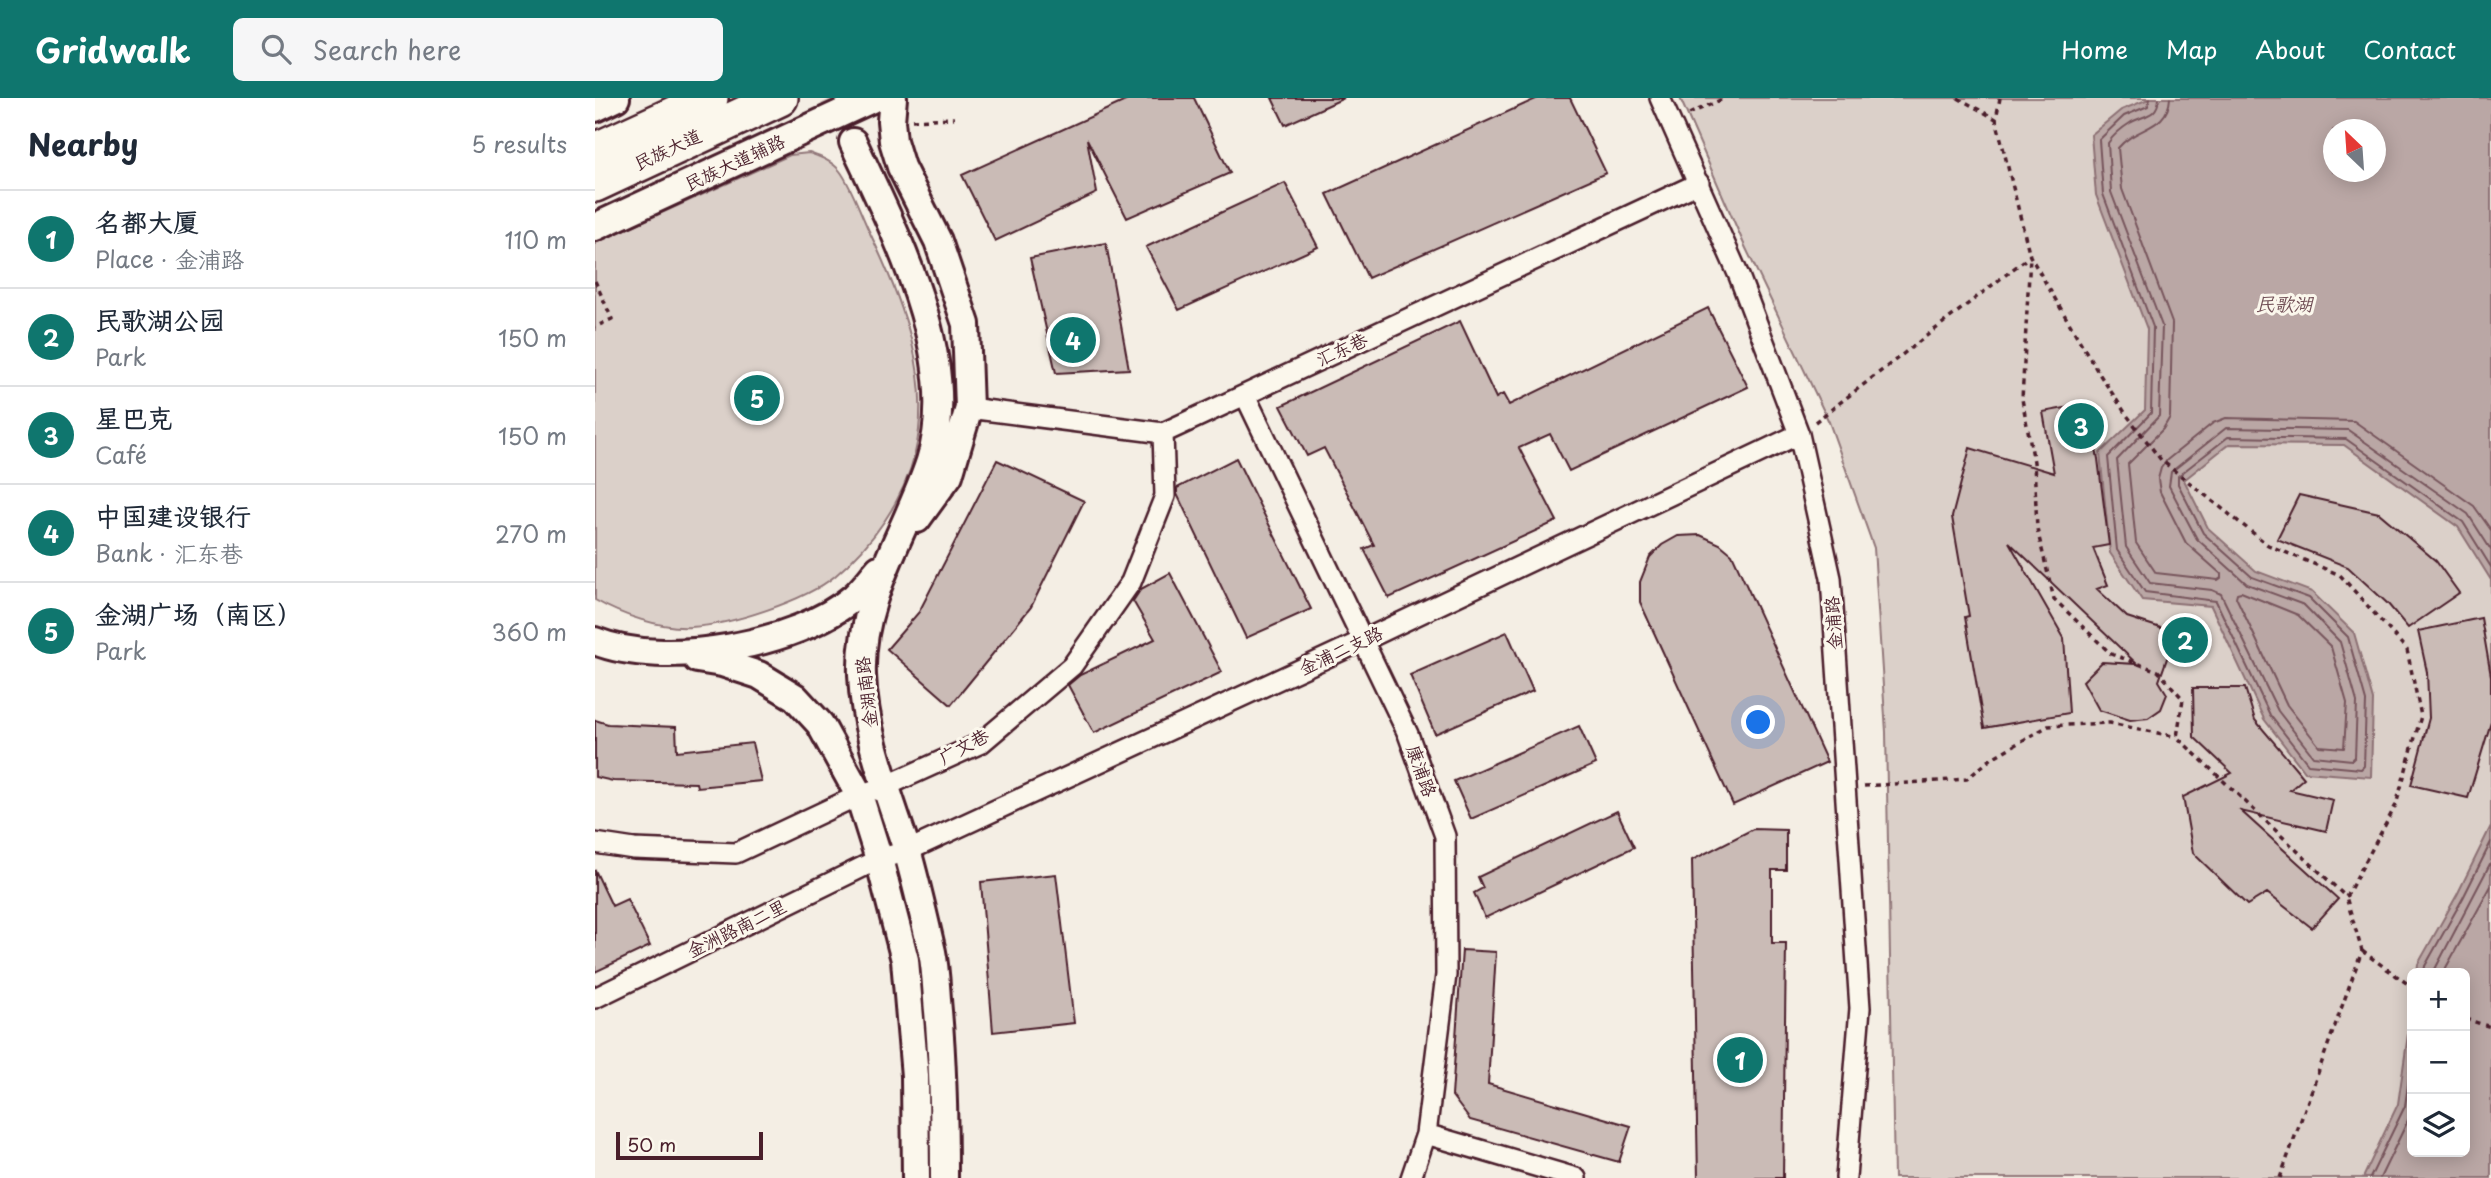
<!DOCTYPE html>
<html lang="en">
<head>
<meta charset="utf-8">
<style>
  :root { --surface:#fff; --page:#f6f6f7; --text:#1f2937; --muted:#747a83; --line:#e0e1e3; --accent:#0f766e }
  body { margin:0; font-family:"Playpen Sans","LXGW WenKai TC",sans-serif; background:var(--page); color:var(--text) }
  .controls { position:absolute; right:21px; bottom:21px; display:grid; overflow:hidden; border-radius:10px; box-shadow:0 4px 18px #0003 }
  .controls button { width:63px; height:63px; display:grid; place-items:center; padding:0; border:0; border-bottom:2px solid var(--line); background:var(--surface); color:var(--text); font:35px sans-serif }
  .compass { position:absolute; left:1728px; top:21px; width:63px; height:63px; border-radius:50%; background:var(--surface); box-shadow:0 4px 18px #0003; rotate:335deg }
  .scale { position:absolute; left:21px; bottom:18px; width:147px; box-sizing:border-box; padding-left:7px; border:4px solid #4a1f2b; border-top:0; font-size:19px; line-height:24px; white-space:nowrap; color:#4a1f2b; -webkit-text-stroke:5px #fbf7ec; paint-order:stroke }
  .you { position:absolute; left:1164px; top:625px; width:24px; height:24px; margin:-18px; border:5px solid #fff; border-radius:50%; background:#1a73e8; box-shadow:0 0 0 10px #1a73e833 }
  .badge { display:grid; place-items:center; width:46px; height:46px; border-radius:50%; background:var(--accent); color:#fff; font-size:23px; font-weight:700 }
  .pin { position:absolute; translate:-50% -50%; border:4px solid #fff; box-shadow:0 2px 7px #0006 }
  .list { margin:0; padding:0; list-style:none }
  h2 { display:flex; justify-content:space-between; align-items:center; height:91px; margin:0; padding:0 28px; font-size:30px }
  h2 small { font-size:23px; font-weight:400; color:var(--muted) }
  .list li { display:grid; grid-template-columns:46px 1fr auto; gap:21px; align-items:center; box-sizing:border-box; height:98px; padding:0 28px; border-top:2px solid var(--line) }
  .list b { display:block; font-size:26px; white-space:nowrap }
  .list p { margin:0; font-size:23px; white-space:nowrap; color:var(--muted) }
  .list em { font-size:23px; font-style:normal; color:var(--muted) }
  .icon { flex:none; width:38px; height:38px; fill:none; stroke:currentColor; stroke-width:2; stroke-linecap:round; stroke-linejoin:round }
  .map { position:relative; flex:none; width:1896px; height:1080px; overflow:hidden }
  header { display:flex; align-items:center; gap:42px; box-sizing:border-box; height:98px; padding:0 35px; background:var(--accent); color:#fff }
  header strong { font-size:33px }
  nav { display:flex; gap:38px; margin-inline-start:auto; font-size:24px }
  .search { width:490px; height:63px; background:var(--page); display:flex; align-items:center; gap:18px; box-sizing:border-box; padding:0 24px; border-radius:10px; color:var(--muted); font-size:26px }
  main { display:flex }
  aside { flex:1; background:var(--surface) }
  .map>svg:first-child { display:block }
  .green { fill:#dbd0c9; stroke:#92787a; stroke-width:2; fill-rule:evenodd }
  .water { fill:#baa7a5; stroke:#8d7174; stroke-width:2; fill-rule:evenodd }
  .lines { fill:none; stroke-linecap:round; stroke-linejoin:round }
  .shore { stroke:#77555c; stroke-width:2 }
  .building { fill:#cabbb6; stroke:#4a1f2b; stroke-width:2 }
  .secondary-tunnel { stroke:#d2c5bf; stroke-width:26; stroke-dasharray:26 13; stroke-linecap:butt }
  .street-casing { stroke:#4a1f2b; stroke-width:24 }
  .secondary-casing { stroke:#4a1f2b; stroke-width:32 }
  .highway-casing { stroke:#4a1f2b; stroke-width:40 }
  .path { stroke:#4a1f2b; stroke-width:3.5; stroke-dasharray:5 5; stroke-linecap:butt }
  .street { stroke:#fbf7ec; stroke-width:19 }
  .secondary { stroke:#fbf7ec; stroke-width:26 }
  .highway { stroke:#fbf7ec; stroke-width:35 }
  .labels { text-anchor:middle; stroke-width:6; stroke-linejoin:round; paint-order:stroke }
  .street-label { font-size:18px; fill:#4a1f2b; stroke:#fbf7ec }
  .water-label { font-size:19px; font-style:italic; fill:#714f56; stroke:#fbf7ec }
</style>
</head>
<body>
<header>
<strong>Gridwalk</strong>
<div class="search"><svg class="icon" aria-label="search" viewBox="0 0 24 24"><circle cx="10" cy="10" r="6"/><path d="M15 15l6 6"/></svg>Search here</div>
<nav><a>Home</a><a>Map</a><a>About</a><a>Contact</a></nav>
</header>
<main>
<aside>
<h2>Nearby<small>5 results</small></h2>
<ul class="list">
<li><span class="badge">1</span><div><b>名都大厦</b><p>Place · 金浦路</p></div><em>110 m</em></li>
<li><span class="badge">2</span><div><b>民歌湖公园</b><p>Park</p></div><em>150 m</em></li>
<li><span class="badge">3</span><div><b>星巴克</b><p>Café</p></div><em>150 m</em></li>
<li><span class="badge">4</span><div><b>中国建设银行</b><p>Bank · 汇东巷</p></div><em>270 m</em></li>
<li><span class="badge">5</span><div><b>金湖广场（南区）</b><p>Park</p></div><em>360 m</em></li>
</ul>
</aside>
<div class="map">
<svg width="1896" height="1080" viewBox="0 0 1896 1080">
  <rect width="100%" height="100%" fill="#f4eee4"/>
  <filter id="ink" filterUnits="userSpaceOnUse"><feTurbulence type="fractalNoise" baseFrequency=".0143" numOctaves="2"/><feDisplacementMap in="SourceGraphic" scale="14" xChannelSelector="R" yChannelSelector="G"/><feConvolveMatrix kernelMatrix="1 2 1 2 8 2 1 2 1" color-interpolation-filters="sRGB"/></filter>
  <g filter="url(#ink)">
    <path class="green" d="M1085 0H1896V1080H1299L1291 634 1279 450 1234 324 1148 144ZM1738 32H1780V74H1738ZM1817 875H1870V1054H1817Z
      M214 55C225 59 237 63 245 73 256 87 267 119 275 135 307 202 338 280 320 355 309 402 277 447 240 478 210 503 135 527 96 529 66 531 26 517 0 502V145L195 57Z"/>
    <path class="water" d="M1556 0H1896V482L1863 429 1749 347 1634 346 1589 382 1613 430 1661 473 1717 494 1759 535 1778 602 1776 679 1710 674 1669 621 1616 508 1547 502 1515 455 1505 355 1550 312 1552 231 1501 97 1496 37 1526 12ZM1738 32H1780V74H1738Z
      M1896 728V1080H1768L1803 1006 1817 909V1054H1870V875H1822L1823 866 1862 797Z"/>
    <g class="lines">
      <path class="shore" d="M1555 0 1553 8 1529 18 1504 42 1508 96 1558 229 1556 315 1513 359 1522 452 1550 494 1621 503 1675 617 1713 666 1766 671 1769 668 1771 603 1753 539 1714 500 1657 479 1608 435 1583 386V378L1633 339 1751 341 1868 424 1896 469
        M1564 0C1563 19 1548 17 1535 25 1527 30 1518 38 1513 45L1516 94 1567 228 1564 318 1522 362 1531 449 1555 485 1617 492 1626 496 1683 613 1718 658 1757 662 1760 659 1762 604 1745 544 1709 507 1652 486 1602 441 1574 388 1576 374 1631 330 1753 332 1873 416 1896 452
        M1575 0C1573 32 1541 28 1523 50L1527 91 1577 225 1575 319 1568 331 1533 366 1541 445 1561 475 1623 482 1626 480V476L1591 445 1565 394 1563 381 1566 370 1572 362 1618 325 1631 320 1759 323 1879 408 1896 432
        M1642 495 1646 494 1703 517 1736 549 1752 605 1749 650 1724 648 1692 607 1641 499Z
        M1829 875 1830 868 1868 800 1896 744
        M1838 875 1896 764
        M1848 875 1896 788
        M1775 1080 1810 1008 1817 959
        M1785 1080 1817 1014"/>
    </g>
    <path class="building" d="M537 0H599L635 75 532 120 492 41 502 95 400 143 367 77Z
      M677 0H749L690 27Z
      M943 0H975L1011 75 773 180 732 96Z
      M690 85 723 149 584 212 551 149Z
      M511 145 534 271 461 275 435 160Z
      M1113 210 1153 289 974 373 955 336 924 350 962 423 794 500 769 451 779 447 729 350 712 358 686 308 865 223 901 300 908 296 914 307Z
      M1492 306 1503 361 1514 447 1498 450 1513 487 1502 491 1532 519 1581 535 1564 583 1572 596 1566 611 1553 620 1535 622 1504 612 1488 583 1507 564 1542 566 1414 444 1469 540 1474 615 1389 630 1370 519 1374 518 1357 419 1375 350 1459 375 1448 314Z
      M641 360 716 511 651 540 582 396V390Z
      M402 362 489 403 436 509 356 607 292 551 324 514Z
      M1704 397 1784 415 1841 463 1864 495 1813 530 1793 506 1753 469 1682 441Z
      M1105 437 1125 446 1137 456 1232 664 1138 707 1045 504V484L1055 459 1067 447 1083 438Z
      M575 475 627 574 499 635 473 587 485 577 560 541 538 503 546 491Z
      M1886 520 1896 578V624L1873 700 1816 687 1834 620 1832 574 1823 533Z
      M912 534 938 593 840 636 815 577Z
      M1598 590H1650L1660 622 1709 680 1695 692 1738 702 1731 733 1646 713 1743 801 1717 830 1672 795 1652 807 1598 755 1588 699 1637 675 1599 639Z
      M0 622 13 626 81 629 82 653 157 645 166 683 102 689 101 685 18 683 0 679Z
      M984 628 1001 666 876 721 859 683Z
      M1022 713 1039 749 890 820 879 795 888 790 883 779Z
      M1158 731 1191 732V772H1177V845H1191L1188 1080H1103L1097 762Z
      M0 772 17 808 32 801 55 848 0 874Z
      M461 776 479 925 398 934 386 784Z
      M867 852 901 854 893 986 1036 1028 1024 1064 875 1022 857 998Z"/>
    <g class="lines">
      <path class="secondary-tunnel" d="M238 0 258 44"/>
      <g class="street-casing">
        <path id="street" d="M1065 0 1144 178 1204 336 1236 480 1265 910 1251 1080
          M650 297 813 636 850 738 851 877 831 1036 816 1080
          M374 310 568 335 1104 85
          M0 745 39 751 141 755 264 697 291 688 386 645 477 568 536 484 570 398 568 335
          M0 900 284 761 312 753 767 543 1204 336
          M831 1036 981 1080"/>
      </g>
      <g class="secondary-casing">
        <path id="secondary" d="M298 0 296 23 298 43 306 69 343 143 371 226 374 310 354 377 322 421
          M0 10 21 0
          M258 44C300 135 367 261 335 363 312 434 264 499 267 577 269 635 293 694 311 749 321 783 329 819 337 854 341 873 341 893 343 913 348 969 349 1024 349 1080
          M0 129 279 0
          M0 543C69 571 203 547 259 499 268 491 276 480 284 471
          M102 561 127 565 164 577 200 599 225 626 264 697 284 761 310 862 320 978 321 1080"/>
      </g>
      <g class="highway-casing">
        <path id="highway" d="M0 53 115 0
          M0 86 185 0"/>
      </g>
      <path class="path" d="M1363 0 1401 21
        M1405 0 1401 21 1435 158 1503 274 1531 316 1566 362 1673 447 1745 477 1812 552 1826 618 1801 707 1751 799 1582 639 1588 601 1563 573 1516 556 1459 501 1442 431 1439 364 1427 301 1435 158
        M1094 16 1130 0
        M317 22 359 20
        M0 183 17 221 0 229
        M1220 324 1435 158
        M1269 688 1372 681 1397 660 1453 628 1515 625 1582 639
        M1767 853 1817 889
        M1870 921 1896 929
        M1685 1080 1767 853 1751 799"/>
      <use href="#street" class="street"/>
      <use href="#secondary" class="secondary"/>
      <use href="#highway" class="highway"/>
    </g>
  </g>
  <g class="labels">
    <g class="street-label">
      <text transform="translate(73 52) rotate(-25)" y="6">民族大道</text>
      <text transform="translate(140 65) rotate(-25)" y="6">民族大道辅路</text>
      <text transform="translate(747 252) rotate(-25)" y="6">汇东巷</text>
      <text transform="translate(1239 525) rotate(-94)" y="6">金浦路</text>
      <text transform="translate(746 553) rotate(-25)" y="6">金浦二支路</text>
      <text transform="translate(272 594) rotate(-97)" y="6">金湖南路</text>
      <text transform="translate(369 649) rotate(-29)" y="6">广文巷</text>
      <text transform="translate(826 673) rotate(70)" y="6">康浦路</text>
      <text transform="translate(142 831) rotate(-26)" y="6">金洲路南二里</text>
    </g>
    <g class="water-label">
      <text x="1689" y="213">民歌湖</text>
    </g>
  </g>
</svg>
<div class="controls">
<button>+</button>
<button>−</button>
<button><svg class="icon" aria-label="layers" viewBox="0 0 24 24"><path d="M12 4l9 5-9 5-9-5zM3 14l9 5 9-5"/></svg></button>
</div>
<svg class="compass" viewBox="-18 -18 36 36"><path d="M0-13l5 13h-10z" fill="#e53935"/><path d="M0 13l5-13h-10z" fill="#747a83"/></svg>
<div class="scale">50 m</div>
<div class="you"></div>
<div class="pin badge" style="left:1145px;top:962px">1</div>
<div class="pin badge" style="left:1590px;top:542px">2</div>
<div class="pin badge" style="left:1486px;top:328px">3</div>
<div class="pin badge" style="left:478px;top:242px">4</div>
<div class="pin badge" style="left:162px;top:300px">5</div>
</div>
</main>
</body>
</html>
